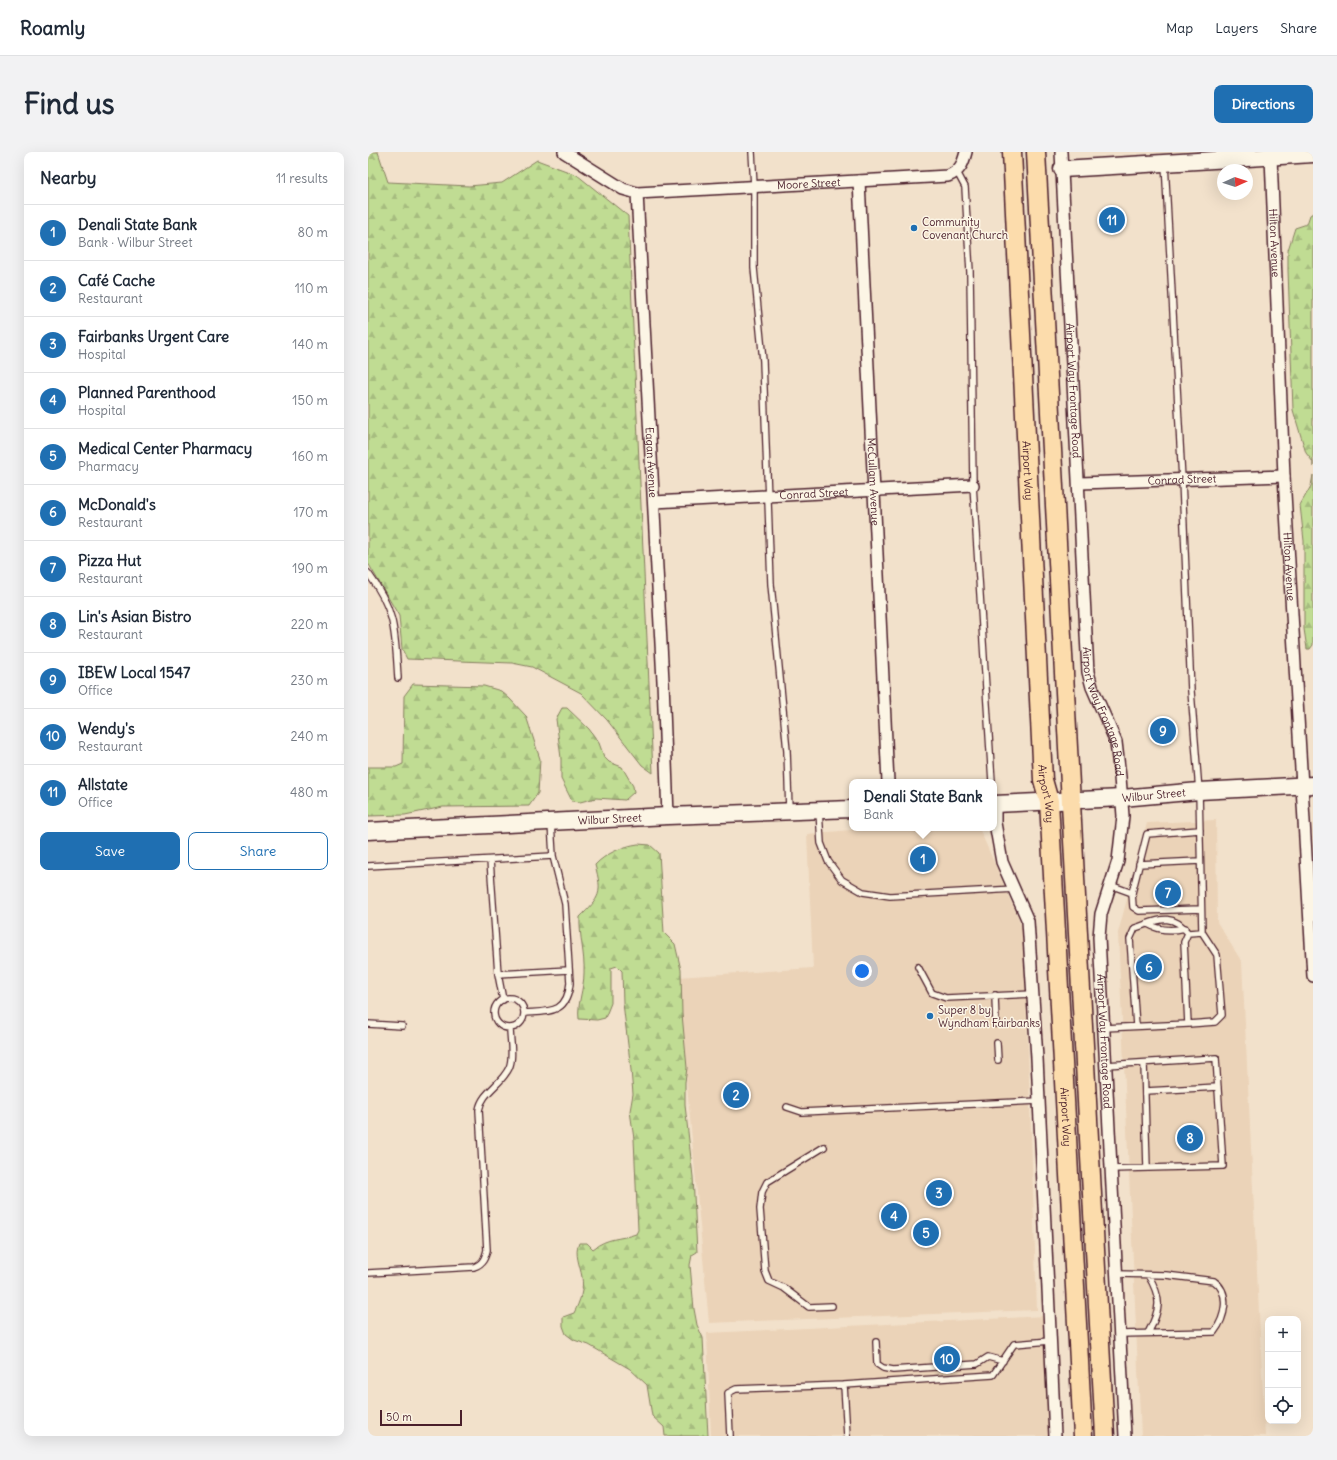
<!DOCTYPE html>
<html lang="en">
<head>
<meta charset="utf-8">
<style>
  :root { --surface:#fff; --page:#f2f2f3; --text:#1f2937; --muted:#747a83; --line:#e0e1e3; --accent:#1f6fb2 }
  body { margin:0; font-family:Delius,sans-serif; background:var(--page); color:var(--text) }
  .controls { position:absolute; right:12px; bottom:12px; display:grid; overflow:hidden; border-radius:8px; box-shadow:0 4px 16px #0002 }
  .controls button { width:36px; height:36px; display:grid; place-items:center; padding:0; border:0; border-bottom:1px solid var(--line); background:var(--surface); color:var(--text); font:20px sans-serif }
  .compass { position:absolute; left:849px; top:12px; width:36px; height:36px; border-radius:50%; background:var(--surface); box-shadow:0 4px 16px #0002; rotate:87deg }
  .scale { position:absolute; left:12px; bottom:10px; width:82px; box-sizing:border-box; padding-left:4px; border:2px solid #4a1f2b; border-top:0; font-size:11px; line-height:14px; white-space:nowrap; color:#4a1f2b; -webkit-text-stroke:3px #fcf5e5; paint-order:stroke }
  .you { position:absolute; left:494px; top:819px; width:14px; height:14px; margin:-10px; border:3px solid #fff; border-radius:50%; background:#1a73e8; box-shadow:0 0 0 6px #1a73e833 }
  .badge { display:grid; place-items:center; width:26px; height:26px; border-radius:50%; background:var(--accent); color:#fff; font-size:13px; font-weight:700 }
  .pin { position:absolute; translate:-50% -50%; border:2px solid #fff; box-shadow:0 1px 4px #0006 }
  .popup { position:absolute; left:481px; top:627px; width:148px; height:52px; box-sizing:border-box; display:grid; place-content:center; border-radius:8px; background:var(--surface); filter:drop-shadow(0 1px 3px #0005); font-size:13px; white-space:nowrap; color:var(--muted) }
  .popup b { font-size:15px; color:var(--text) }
  .popup::after { content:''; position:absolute; left:50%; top:100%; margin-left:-8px; border:8px solid transparent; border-top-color:var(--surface) }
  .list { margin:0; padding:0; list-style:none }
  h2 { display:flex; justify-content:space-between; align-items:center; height:52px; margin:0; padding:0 16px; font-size:17px }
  h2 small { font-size:13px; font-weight:400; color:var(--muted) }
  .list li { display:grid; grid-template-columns:26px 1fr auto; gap:12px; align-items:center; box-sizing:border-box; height:56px; padding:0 16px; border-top:1px solid var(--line) }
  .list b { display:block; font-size:15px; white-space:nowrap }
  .list p { margin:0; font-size:13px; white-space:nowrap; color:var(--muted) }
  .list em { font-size:13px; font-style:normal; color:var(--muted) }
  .actions { display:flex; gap:8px; padding:12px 16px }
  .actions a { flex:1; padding:9px 0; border:1px solid var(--accent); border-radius:8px; text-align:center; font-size:14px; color:var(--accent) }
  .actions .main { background:var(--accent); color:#fff }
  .icon { flex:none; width:22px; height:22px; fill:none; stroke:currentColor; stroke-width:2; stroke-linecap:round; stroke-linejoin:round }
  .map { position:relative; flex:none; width:945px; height:1284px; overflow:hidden; border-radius:8px }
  header { display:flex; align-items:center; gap:24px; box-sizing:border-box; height:56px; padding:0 20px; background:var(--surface); border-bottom:1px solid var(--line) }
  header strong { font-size:19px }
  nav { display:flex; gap:22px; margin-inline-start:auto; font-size:14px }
  .intro { display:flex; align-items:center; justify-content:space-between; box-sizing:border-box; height:96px; padding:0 24px }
  h1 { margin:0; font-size:28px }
  .button { padding:10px 18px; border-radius:8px; background:var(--accent); color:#fff; font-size:14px; font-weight:700 }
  main { display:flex; gap:24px; padding:0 24px }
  aside { flex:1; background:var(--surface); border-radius:8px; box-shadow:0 4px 16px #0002 }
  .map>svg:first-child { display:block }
  .built { fill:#ebd3b8 }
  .forest { fill:url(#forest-firs); stroke:#857e5f }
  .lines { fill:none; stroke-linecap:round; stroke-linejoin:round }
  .lane-casing { stroke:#4a1f2b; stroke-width:8 }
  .street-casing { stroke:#4a1f2b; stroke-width:14 }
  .secondary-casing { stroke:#4a1f2b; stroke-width:19 }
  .primary-casing { stroke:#4a1f2b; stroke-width:21 }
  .lane { stroke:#fcf5e5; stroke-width:5.5 }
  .street { stroke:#fcf5e5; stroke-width:11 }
  .secondary { stroke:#fcf5e5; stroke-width:16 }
  .primary { stroke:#fcdcac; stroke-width:18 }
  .poi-dot { fill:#1f6fb2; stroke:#fcf5e5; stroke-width:1.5 }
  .labels { text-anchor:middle; stroke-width:3; stroke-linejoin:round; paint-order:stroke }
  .street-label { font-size:11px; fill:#4a1f2b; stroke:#fcf5e5 }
  .poi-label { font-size:11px; fill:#4a1f2b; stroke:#fcf5e5; text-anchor:start }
</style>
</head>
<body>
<header>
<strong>Roamly</strong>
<nav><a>Map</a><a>Layers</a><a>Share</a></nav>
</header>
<div class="intro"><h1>Find us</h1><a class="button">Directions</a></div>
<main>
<aside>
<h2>Nearby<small>11 results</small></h2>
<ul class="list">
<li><span class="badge">1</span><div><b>Denali State Bank</b><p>Bank · Wilbur Street</p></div><em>80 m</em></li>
<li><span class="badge">2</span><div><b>Café Cache</b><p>Restaurant</p></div><em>110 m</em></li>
<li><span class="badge">3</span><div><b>Fairbanks Urgent Care</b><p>Hospital</p></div><em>140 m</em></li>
<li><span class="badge">4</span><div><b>Planned Parenthood</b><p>Hospital</p></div><em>150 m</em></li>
<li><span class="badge">5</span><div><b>Medical Center Pharmacy</b><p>Pharmacy</p></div><em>160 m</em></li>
<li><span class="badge">6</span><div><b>McDonald's</b><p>Restaurant</p></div><em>170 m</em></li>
<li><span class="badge">7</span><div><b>Pizza Hut</b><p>Restaurant</p></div><em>190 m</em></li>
<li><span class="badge">8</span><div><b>Lin's Asian Bistro</b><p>Restaurant</p></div><em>220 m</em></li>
<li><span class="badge">9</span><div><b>IBEW Local 1547</b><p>Office</p></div><em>230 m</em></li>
<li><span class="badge">10</span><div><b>Wendy's</b><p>Restaurant</p></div><em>240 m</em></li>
<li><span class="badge">11</span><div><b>Allstate</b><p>Office</p></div><em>480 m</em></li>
</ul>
<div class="actions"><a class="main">Save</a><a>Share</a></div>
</aside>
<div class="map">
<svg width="945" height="1284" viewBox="0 0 945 1284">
  <defs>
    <pattern id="forest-firs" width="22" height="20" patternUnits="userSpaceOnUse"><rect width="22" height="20" fill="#c0dc93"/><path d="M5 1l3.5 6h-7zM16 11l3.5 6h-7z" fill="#a6bc7f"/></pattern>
  </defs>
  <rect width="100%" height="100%" fill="#f2e1cb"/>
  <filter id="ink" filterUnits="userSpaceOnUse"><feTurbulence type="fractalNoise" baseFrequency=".025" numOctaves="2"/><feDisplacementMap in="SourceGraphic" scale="8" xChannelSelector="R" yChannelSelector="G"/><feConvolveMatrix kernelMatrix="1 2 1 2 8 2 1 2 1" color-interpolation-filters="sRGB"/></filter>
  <g filter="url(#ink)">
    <path class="built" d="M848 668 849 770 874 810 897 1284H773L750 781 779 671Z
      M505 676H611L656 779 669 1158 341 1171 309 825 445 816 439 682Z
      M679 1164 685 1284H343L339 1181Z"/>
    <path class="forest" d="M0 0H10L20 30 101 34 134 31 169 8 209 23 260 64 285 621 274 613 239 568 213 541 164 515 144 511 39 507 34 497 31 464 0 411Z
      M945 61V315V310L938 301 925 258 920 118V98L927 76 939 72 942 63Z
      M945 323V493L942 497H939L936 477V389L932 353 943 334Z
      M45 532 116 534 133 539 142 547 158 564 172 607 170 641 161 654 75 655 37 663 0 664V615H28L35 612 36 544Z
      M194 556H199L221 577 231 591 236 605 241 610 254 615 265 634 266 640 257 648 228 646 212 650 204 649 193 627V606L188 567Z
      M270 692 282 693 291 701 296 781 307 792 313 818 314 862 319 916 317 930V953L325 1025 329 1100 324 1103 322 1113 326 1157 329 1173 335 1186 340 1284H297L296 1275 284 1264 279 1233 262 1217 221 1193 206 1188 198 1182 195 1174V1165L206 1161C212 1149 216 1138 214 1125 212 1113 206 1102 211 1091H219L225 1097C240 1085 251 1088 268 1082L270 1078 266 987 262 959 265 942 263 918 255 851 254 819 249 814 243 816V851L237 866 229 868 211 867C209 851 216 837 216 821 217 802 211 784 212 765 232 745 235 742 227 713 237 702 255 694 270 692Z"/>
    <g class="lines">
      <g class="lane-casing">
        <path id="lane" d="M384 0 386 34V116L395 209 403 432 419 599 421 658
          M797 11 814 328 823 539 831 639 834 780 820 781
          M589 20 597 35 602 120 605 333 624 630
          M0 421C28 459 27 480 30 526
          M451 659 453 691 460 709 474 728 495 740 522 744 647 737
          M122 708 130 822 135 848
          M771 712 832 709
          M0 714 185 704 183 671
          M742 733 764 741 765 755 771 759 833 757
          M764 741 779 682 832 678
          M780 772C792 779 804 779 817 776
          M550 815 564 841 578 846 665 842
          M130 822 201 818
          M627 843 628 872
          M126 861a15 15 0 1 1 30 0a15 15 0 1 1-30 0Z
          M156 861C182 859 199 862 202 831L197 752 185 704
          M0 872 34 874
          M820 872 847 870 854 863 849 803 834 780
          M768 874 762 787 767 776C789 769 803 759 820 781
          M736 876 820 872 816 790 820 781
          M629 891 630 908
          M776 911 779 1016
          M738 913 848 906 855 1014 743 1017
          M778 939 850 935
          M419 955 434 960 671 949
          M456 995 399 1030 394 1040 392 1057 397 1119 401 1129 416 1136 441 1155 464 1154
          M0 1121 106 1115C115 1112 117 1106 119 1098L111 958C114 940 133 933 141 916 146 905 142 888 142 876
          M749 1122 798 1123 846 1129C863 1141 857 1166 846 1180L752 1182
          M780 1181C793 1157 794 1146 780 1123
          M508 1190 509 1212 515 1216 525 1218 609 1212 620 1205 635 1209
          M362 1284 360 1241 368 1237 476 1233
          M479 1284 476 1233 625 1223 646 1192 682 1189"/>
      </g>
      <g class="street-casing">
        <g id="street">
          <path id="s1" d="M196 0 255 37 269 41 295 529 300 664"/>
          <path id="s2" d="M693 0 720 520 724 535 748 590 752 625 755 664 750 709 733 762 731 785 757 1284"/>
          <path id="s3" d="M903 5 916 324 945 824"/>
          <path id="s4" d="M491 29 520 630"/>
          <path id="s5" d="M269 41 580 24C592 19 595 12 598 0"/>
          <path id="s6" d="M712 331 916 324"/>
          <path id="s7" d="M286 350 605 333"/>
          <path d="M627 652V671L634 710 660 769 669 906 687 1284"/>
        </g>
      </g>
      <g class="secondary-casing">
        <g id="secondary">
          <path d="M694 17 945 2"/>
          <path id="s8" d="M626 652 754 646 831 639 945 633"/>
          <path id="s9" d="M0 679 300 664 484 657"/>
        </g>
      </g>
      <g class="primary-casing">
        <g id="primary">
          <path id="s10" d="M644 0 675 628 681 649 715 1284"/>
          <path d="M668 0 737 1284"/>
        </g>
      </g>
      <use href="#lane" class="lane"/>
      <use href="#street" class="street"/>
      <use href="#secondary" class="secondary"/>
      <use href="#primary" class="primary"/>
    </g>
  </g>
  <g class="poi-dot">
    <circle cx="546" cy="76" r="4"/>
    <circle cx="562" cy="864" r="4"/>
  </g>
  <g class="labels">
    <g class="street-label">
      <text dy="4" stroke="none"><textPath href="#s5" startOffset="172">Moore Street</textPath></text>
      <text dy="4" stroke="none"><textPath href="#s3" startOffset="86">Hilton Avenue</textPath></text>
      <text dy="4" stroke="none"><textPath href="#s2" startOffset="239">Airport Way Frontage Road</textPath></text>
      <text dy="4" stroke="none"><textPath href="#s1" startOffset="354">Eagan Avenue</textPath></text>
      <text dy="4" stroke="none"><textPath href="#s10" startOffset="319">Airport Way</textPath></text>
      <text dy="4" stroke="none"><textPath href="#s6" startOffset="102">Conrad Street</textPath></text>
      <text dy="4" stroke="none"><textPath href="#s4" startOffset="301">McCullam Avenue</textPath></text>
      <text dy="4" stroke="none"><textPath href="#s7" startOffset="160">Conrad Street</textPath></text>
      <text dy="4" stroke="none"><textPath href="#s3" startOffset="410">Hilton Avenue</textPath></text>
      <text dy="4" stroke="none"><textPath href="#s2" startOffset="563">Airport Way Frontage Road</textPath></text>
      <text dy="4" stroke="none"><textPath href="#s10" startOffset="643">Airport Way</textPath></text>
      <text dy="4" stroke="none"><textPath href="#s8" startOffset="160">Wilbur Street</textPath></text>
      <text dy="4" stroke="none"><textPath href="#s9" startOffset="242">Wilbur Street</textPath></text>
      <text dy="4" stroke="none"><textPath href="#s2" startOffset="899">Airport Way Frontage Road</textPath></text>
      <text dy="4" stroke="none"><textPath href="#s10" startOffset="967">Airport Way</textPath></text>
    </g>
    <g class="poi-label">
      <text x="554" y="74">Community<tspan x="554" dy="13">Covenant Church</tspan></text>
      <text x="570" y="862">Super 8 by<tspan x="570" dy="13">Wyndham Fairbanks</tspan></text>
    </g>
  </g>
</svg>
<div class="controls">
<button>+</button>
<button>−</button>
<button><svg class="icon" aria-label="locate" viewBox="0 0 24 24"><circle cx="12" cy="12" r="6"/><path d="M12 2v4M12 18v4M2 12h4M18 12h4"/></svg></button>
</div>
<svg class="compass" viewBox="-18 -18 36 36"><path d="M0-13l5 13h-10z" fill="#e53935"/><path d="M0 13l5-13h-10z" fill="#747a83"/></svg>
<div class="scale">50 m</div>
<div class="you"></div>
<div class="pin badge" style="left:555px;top:707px">1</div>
<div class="popup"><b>Denali State Bank</b>Bank</div>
<div class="pin badge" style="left:368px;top:943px">2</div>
<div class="pin badge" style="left:571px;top:1041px">3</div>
<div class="pin badge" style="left:526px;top:1064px">4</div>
<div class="pin badge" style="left:558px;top:1081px">5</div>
<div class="pin badge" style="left:781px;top:815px">6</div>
<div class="pin badge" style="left:800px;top:741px">7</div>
<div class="pin badge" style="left:822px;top:986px">8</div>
<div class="pin badge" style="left:795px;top:579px">9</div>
<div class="pin badge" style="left:579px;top:1207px">10</div>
<div class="pin badge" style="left:744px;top:68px">11</div>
</div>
</main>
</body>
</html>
